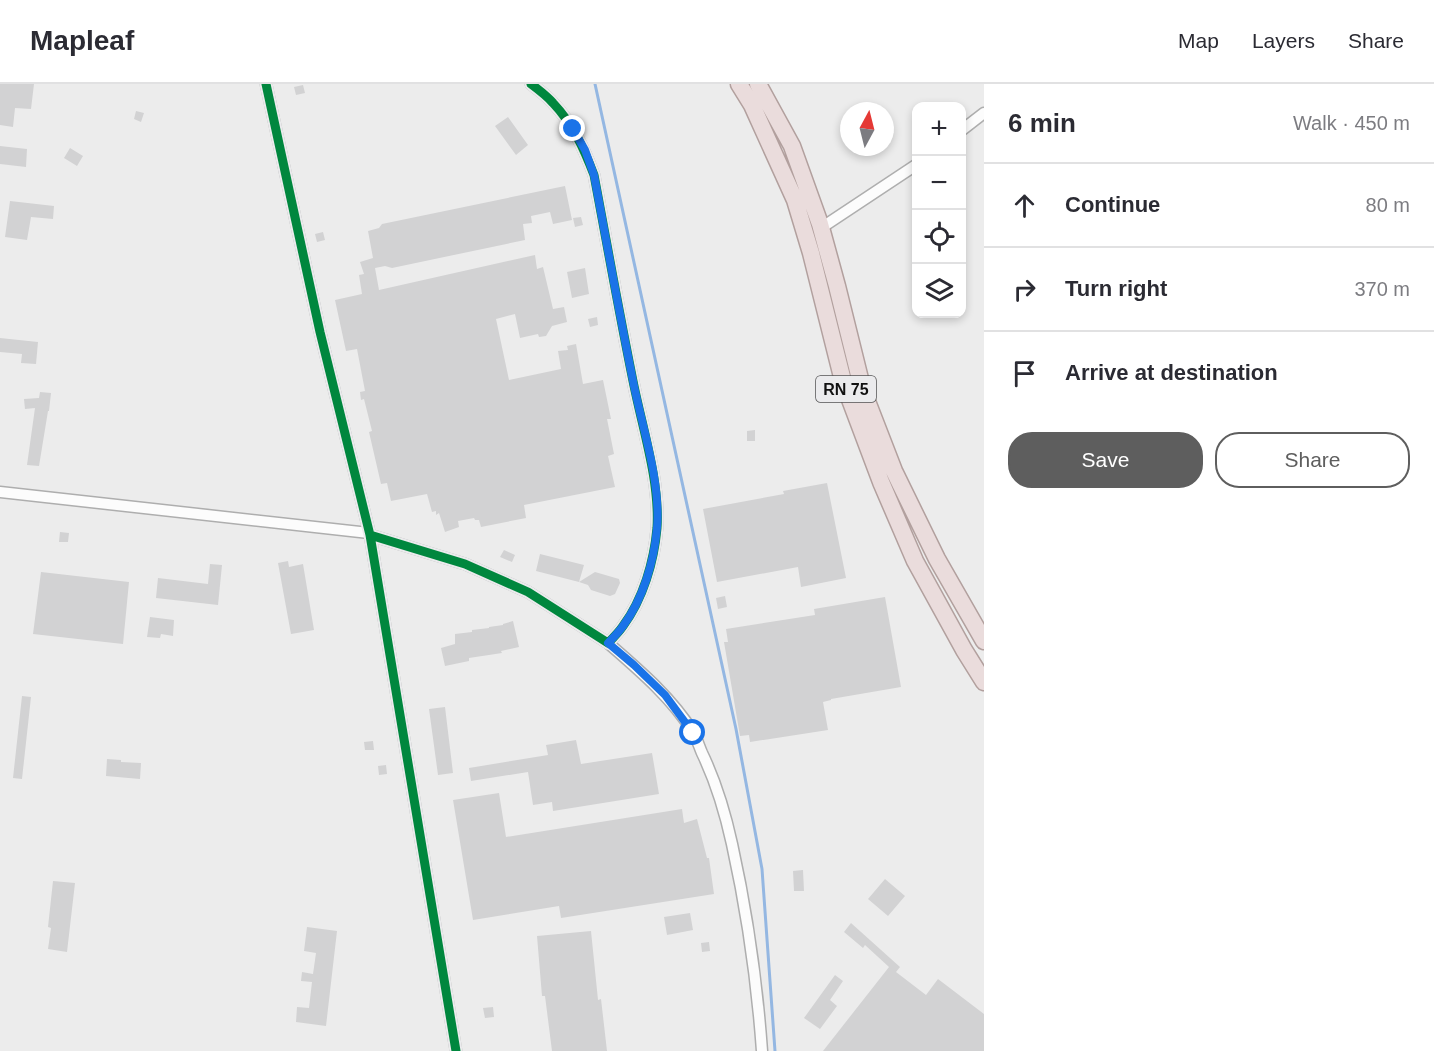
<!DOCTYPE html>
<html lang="en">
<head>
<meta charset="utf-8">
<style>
  :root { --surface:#fff; --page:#f7f7f7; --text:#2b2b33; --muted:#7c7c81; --line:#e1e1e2; --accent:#5e5e5e }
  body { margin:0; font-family:Arial,sans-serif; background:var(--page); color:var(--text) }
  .controls { position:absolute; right:18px; top:18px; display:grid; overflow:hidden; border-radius:12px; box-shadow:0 3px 9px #0003 }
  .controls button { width:54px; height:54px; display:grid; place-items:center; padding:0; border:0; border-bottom:2px solid var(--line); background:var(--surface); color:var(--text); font:30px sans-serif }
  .compass { position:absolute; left:840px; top:18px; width:54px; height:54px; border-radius:50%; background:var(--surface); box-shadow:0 3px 9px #0003; rotate:7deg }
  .stop { position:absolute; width:18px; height:18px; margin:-14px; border:4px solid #1a73e8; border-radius:50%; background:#fff }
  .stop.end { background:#1a73e8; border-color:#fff; box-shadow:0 2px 6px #0008 }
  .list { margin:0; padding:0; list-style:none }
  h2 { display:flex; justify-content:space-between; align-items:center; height:78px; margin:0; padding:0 24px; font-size:26px }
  h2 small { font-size:20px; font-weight:400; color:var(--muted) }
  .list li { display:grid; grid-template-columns:39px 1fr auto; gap:18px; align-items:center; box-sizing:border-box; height:84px; padding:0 24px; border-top:2px solid var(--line) }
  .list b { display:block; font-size:22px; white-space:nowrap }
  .list em { font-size:20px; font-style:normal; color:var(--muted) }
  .actions { display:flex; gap:12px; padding:18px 24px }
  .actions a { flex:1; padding:14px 0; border:2px solid var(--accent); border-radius:24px; text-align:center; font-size:21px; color:var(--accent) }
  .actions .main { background:var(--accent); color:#fff }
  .icon { flex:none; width:33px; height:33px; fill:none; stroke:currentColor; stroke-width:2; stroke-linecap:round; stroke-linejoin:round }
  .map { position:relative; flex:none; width:984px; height:967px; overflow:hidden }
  header { display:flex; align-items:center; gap:36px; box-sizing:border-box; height:84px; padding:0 30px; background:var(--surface); border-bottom:2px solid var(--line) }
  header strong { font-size:28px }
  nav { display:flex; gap:33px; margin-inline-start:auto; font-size:21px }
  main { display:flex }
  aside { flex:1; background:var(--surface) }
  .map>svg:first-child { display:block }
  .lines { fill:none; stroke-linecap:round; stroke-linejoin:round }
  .stream { stroke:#94b7e2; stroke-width:3 }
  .building { fill:#d2d2d3 }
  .minor-casing { stroke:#aeaeae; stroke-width:13 }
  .trunk-casing { stroke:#b2a09e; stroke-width:19 }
  .minor { stroke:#fcfcfc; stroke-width:10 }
  .trunk { stroke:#eadcdc; stroke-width:16 }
  .cycleway-casing { stroke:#ebebed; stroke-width:13 }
  .cycleway { stroke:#00873e; stroke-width:9 }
  .route { stroke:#1a73e8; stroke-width:8 }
  .labels { text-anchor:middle; stroke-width:4.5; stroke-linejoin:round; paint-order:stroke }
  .shield { fill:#ebebed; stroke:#525253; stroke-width:1.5 }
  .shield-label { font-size:16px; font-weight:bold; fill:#111 }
</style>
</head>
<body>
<header>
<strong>Mapleaf</strong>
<nav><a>Map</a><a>Layers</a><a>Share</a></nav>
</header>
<main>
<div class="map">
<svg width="984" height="967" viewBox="0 0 984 967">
  <rect width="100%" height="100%" fill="#ececec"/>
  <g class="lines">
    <path class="stream" d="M595 0 736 645 762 785 775 967"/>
  </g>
  <path class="building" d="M0 0H34L31 25 15 24 13 43 0 41Z
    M303 1 305 9 296 11 294 3Z
    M136 27 144 29 141 38 134 35Z
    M508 33 528 61 516 71 495 42Z
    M0 62 27 65 26 83 0 80Z
    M70 64 83 72 77 82 64 74Z
    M565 102 572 136 553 140 550 128 531 132 532 139 523 140 525 156 392 184 385 182 375 184 379 206 535 171 537 185 543 183 553 225 564 223 567 238 552 242 546 252 539 253 538 250 520 254 515 230 496 235 509 296 561 285 558 267 568 266 567 262 576 260 583 300 603 296 611 335H607L614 370 608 372 615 403 524 421 526 434 481 443 479 436H475L474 434 458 437 459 443 445 448 439 429 436 431V427L432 428 427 410 391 417 387 399 381 400 369 348 372 347 364 315 361 316 360 308 365 307 357 265 346 267 335 216 362 210 359 191 364 190 360 178 373 174 368 147 379 144 382 140Z
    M10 117 54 122 53 135 31 133 27 156 5 153Z
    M581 133 583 141 575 143 573 134Z
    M323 148 325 156 317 158 315 150Z
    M585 184 589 210 572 214 567 188Z
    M597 233 598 241 590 243 588 235Z
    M0 254 38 258 36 280 21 279 22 270 0 268Z
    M40 308 51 309 49 327H48L39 382 27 381 35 324 25 325 24 315 39 314Z
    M755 346V357H747V347Z
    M827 399 846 494 801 503 798 483 717 498 703 425 784 410 783 407Z
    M60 448 69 449 68 458H59Z
    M504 466 515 471 512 478 500 473Z
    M540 470 584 481 579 498 536 487Z
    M288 477 289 483 303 480 314 546 291 550 278 479Z
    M210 480 222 481 218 521 156 514 158 494 208 500Z
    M41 488 129 498 123 560 33 550Z
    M595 488 619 495 620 499 615 510 610 512 591 506 588 501 579 498Z
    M725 512 727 523 718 525 716 514Z
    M885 513 901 603 831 615V616L823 618 828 646 750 658 749 651 740 652 724 558H728L726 545 815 531 814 525Z
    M150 533 174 536 173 552 161 550 160 554 147 553Z
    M513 537 519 563 501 567 502 569 469 574V577L445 582 441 564 455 560V550L472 548V546L489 544V543L503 541V540Z
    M22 612 31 613 22 695 13 694Z
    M445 623 453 689 438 691 429 625Z
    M576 656 581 680 652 669 659 710 553 727 552 718 533 721 528 688 471 697 469 684 548 671 546 661Z
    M373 657 374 666H365L364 658Z
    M107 675 121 676V678L141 679 140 695 106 692Z
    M386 681 387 690 379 691 378 682Z
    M499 709 506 753 682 725 684 739 697 735 707 774H709L714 810 561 834 559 822 473 836 453 716Z
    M803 786 804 807H794L793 787Z
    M885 795 905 812 888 832 868 815Z
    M53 797 75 799 67 868 48 865 51 844 48 843Z
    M690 829 693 846 667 851 664 833Z
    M851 839 900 883 896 888 926 911 938 895 984 930V967H823L889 883 865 861 863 864 844 848Z
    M307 843 337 847 326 942 296 938 297 923 309 924 312 898 301 897 302 888 313 890 316 869 304 867Z
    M591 847 598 916 601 915 607 967H552L545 912H542L537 852Z
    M709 858 710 867 702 868 701 859Z
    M835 891 843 897 830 916 837 922 820 945 804 934Z
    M493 923 494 933 485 934 483 924Z"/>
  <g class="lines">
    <g class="minor-casing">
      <path id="minor" d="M266 0 320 248 370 451 456 967
        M962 46 984 29
        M821 144 916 81
        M0 408 369 449
        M370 451 465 480 528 508 608 559C613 554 619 548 623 542 643 515 654 478 657 444 660 397 642 343 633 297 619 228 607 160 594 91 584 65 573 40 553 19 547 12 539 6 531 0
        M608 559C639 586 671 613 693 648 697 655 699 662 702 669 716 698 725 728 732 760 747 828 757 897 762 967"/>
    </g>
    <g class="trunk-casing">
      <path id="trunk" d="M739 0 752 21 795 116 811 169 843 297 881 398 915 477 964 566 984 598
        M758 0 792 62 820 140 837 202 863 307 894 387 937 475 984 557"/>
    </g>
    <use href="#minor" class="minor"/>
    <use href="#trunk" class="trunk"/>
    <g class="cycleway-casing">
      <path id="cycleway" d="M266 0 320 248 370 451 456 967
        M370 451 465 480 528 508 608 559C613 554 619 548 623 542 643 515 654 478 657 444 660 397 642 343 633 297 619 228 607 160 594 91 584 65 573 40 553 19 547 12 539 6 531 0"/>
    </g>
    <use href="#cycleway" class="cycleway"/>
  </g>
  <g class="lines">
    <path class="route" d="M573 45 585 66 594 91C607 160 619 228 633 297 642 343 661 397 657 444 654 478 643 515 623 542 619 548 613 554 608 559L634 581 665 611 693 649"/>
  </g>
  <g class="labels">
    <rect class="shield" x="816" y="292" width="60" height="26" rx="4.5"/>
    <g class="shield-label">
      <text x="846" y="311">RN 75</text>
    </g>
  </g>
</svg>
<div class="controls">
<button>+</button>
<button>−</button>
<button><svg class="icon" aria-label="locate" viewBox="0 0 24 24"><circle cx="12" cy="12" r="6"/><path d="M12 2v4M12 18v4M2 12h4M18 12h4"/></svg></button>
<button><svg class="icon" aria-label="layers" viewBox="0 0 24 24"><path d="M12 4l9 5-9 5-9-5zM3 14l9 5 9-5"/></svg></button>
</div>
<svg class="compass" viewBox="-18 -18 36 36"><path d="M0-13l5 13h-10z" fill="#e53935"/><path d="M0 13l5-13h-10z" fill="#7c7c81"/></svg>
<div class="stop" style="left:693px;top:649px"></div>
<div class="stop end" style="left:573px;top:45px"></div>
</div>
<aside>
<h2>6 min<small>Walk · 450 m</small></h2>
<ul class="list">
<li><svg class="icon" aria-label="ahead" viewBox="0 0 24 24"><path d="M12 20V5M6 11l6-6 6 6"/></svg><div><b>Continue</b></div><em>80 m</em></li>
<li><svg class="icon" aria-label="right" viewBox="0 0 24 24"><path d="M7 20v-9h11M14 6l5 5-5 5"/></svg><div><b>Turn right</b></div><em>370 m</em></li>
<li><svg class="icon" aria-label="arrive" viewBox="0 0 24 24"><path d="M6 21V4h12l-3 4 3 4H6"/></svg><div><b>Arrive at destination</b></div></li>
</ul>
<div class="actions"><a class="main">Save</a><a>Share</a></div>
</aside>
</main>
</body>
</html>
